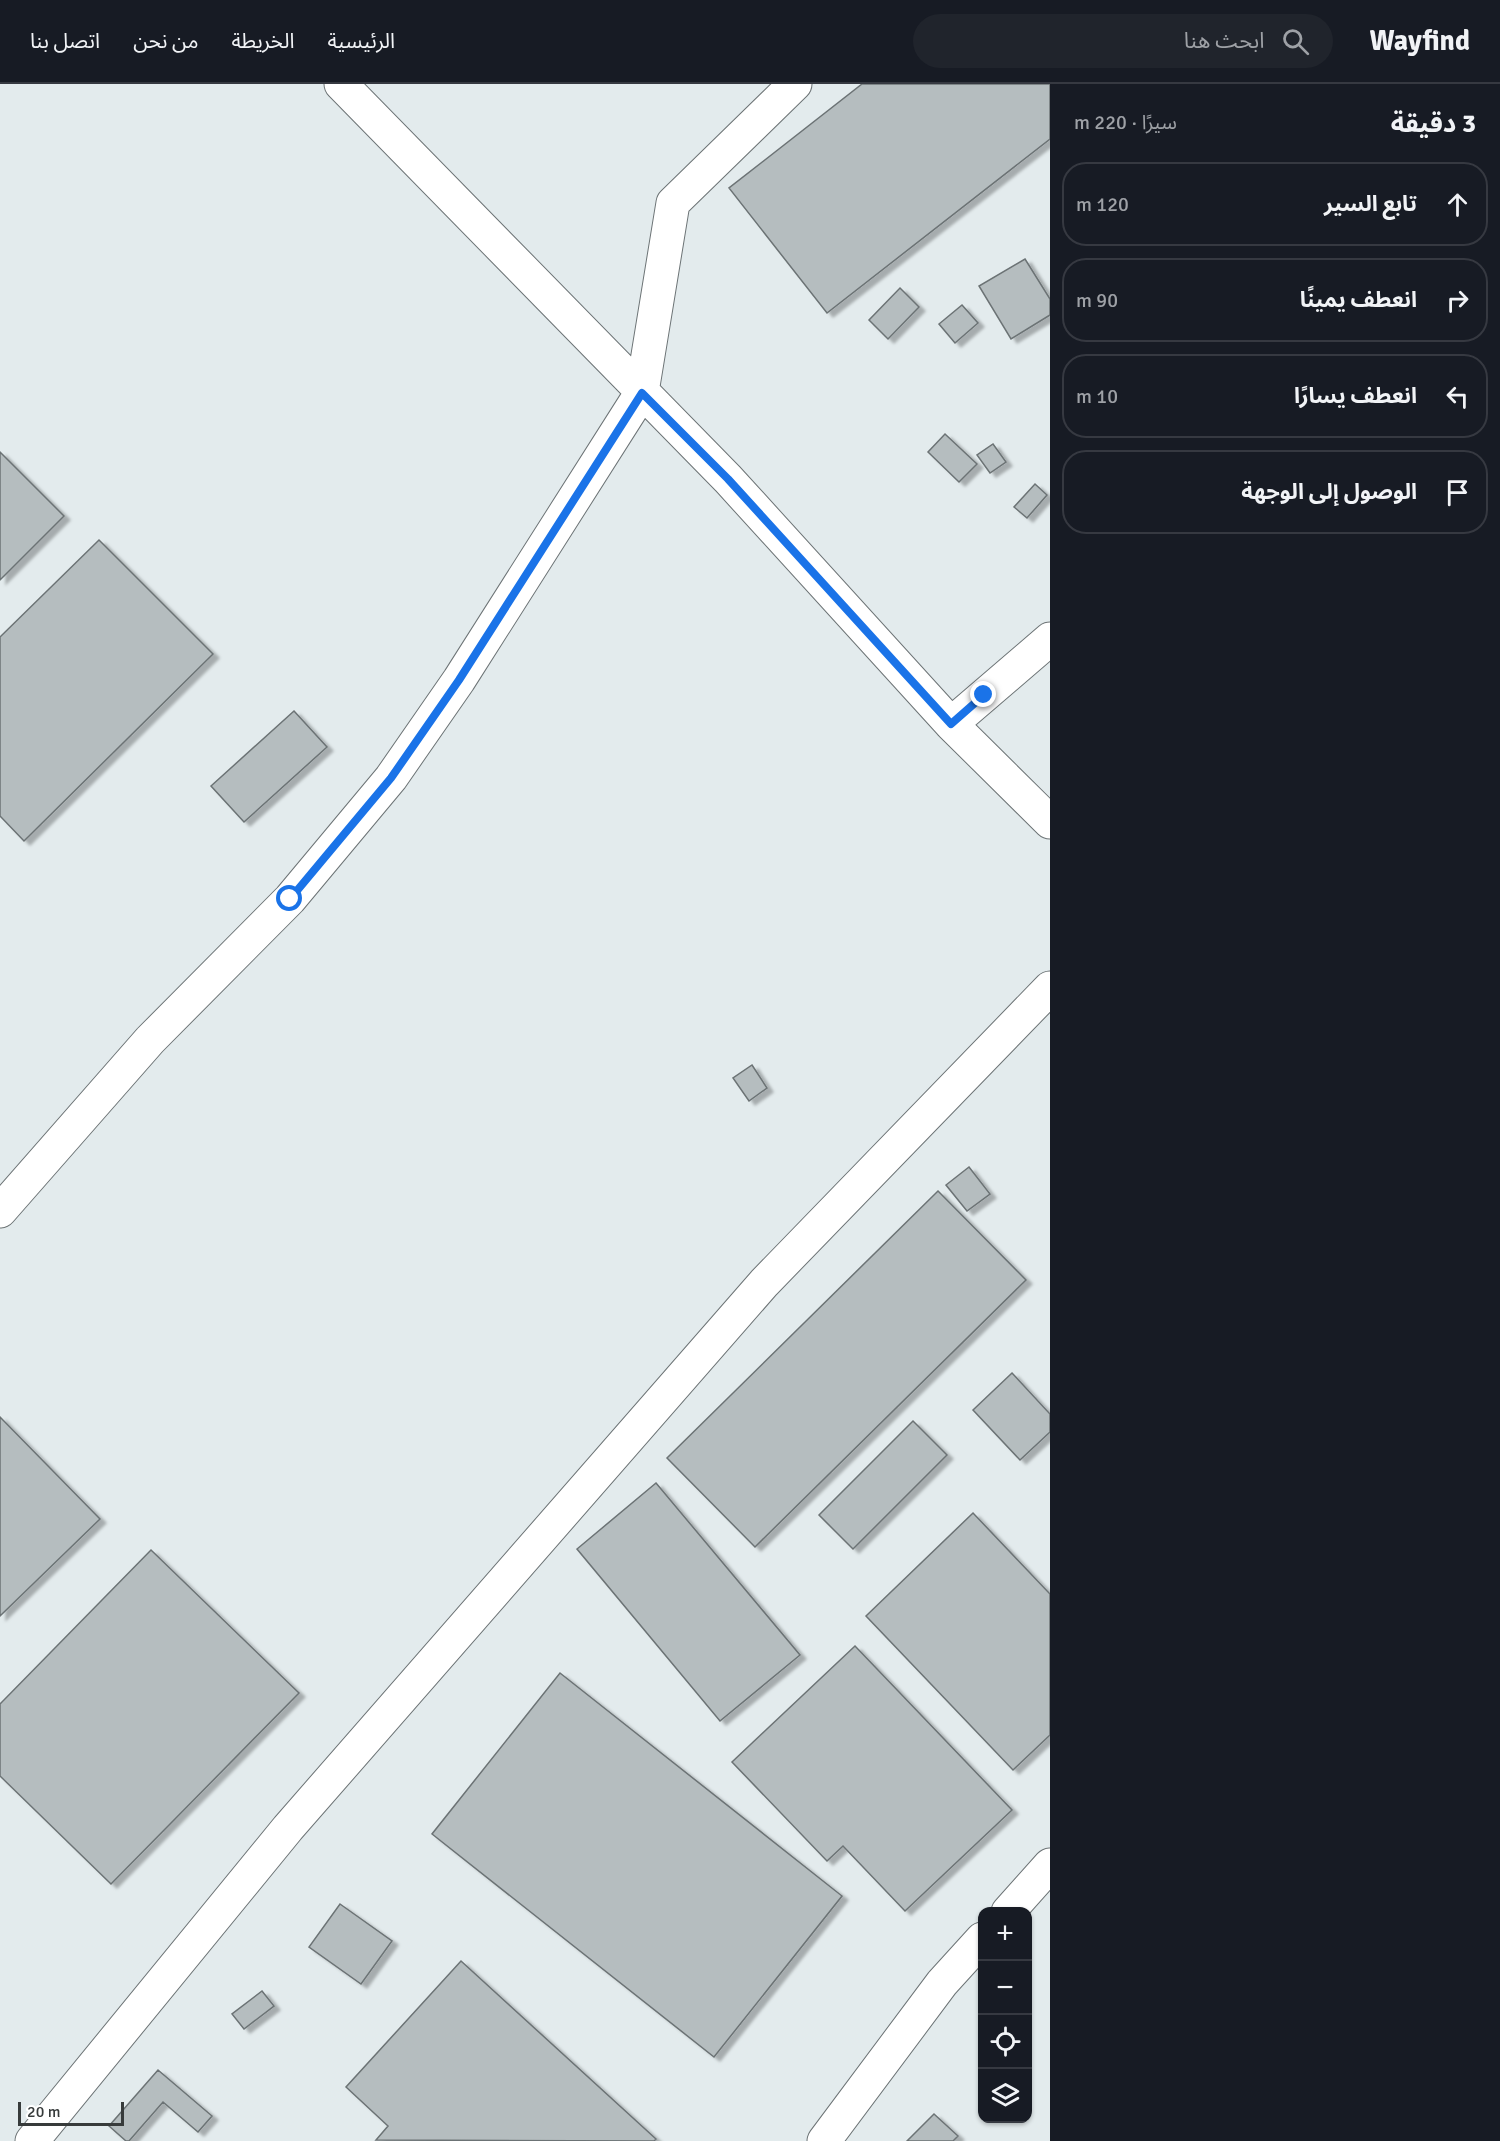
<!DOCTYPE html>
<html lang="ar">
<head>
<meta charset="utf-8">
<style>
  :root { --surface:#171b24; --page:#20242c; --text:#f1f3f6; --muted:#9ea1a6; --line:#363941 }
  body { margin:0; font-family:Signika,"Noto Sans Arabic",sans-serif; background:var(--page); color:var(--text); direction:rtl }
  .controls { position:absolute; right:18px; bottom:18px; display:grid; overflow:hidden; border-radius:12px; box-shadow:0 2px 4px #0004 }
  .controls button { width:54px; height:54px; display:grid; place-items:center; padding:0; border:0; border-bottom:2px solid var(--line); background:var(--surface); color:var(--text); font:30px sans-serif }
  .scale { position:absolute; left:18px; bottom:15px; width:106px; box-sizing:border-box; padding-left:6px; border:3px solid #373b3b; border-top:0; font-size:16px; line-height:21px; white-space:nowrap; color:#373b3b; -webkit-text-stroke:4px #fff; paint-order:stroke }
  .stop { position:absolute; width:18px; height:18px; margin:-14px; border:4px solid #1a73e8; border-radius:50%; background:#fff }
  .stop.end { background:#1a73e8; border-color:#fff; box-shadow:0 2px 6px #0008 }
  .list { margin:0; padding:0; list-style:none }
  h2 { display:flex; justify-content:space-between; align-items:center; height:78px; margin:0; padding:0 24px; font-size:26px }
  h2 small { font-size:20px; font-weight:400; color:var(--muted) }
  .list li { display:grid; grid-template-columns:39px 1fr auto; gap:18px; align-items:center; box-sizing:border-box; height:84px; margin:0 12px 12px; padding:0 12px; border:2px solid var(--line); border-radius:24px }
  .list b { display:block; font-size:22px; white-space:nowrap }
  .list em { font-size:20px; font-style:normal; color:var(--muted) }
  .icon { flex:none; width:33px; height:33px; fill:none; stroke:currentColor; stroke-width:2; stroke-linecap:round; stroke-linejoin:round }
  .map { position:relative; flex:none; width:1050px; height:2057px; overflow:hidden; direction:ltr }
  header { display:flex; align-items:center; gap:36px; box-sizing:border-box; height:84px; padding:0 30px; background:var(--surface); border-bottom:2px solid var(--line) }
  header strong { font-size:28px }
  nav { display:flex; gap:33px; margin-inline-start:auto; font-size:21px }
  .search { width:420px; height:54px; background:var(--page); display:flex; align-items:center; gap:15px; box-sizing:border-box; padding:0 21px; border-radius:33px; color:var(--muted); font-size:22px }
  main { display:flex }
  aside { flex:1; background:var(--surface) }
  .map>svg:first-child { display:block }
  .building { fill:#b5bdbf; stroke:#6c7375; stroke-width:1.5; filter:url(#shadow) }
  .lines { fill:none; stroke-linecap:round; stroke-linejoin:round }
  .minor-casing { stroke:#6c7375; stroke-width:35 }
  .minor { stroke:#fff; stroke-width:33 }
  .route { stroke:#1a73e8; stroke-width:8 }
</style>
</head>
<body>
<header>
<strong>Wayfind</strong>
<div class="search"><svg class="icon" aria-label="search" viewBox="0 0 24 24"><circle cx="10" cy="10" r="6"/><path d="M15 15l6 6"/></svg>ابحث هنا</div>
<nav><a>الرئيسية</a><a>الخريطة</a><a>من نحن</a><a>اتصل بنا</a></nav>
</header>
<main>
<aside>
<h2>3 دقيقة<small>سيرًا · 220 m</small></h2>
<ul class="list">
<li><svg class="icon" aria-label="ahead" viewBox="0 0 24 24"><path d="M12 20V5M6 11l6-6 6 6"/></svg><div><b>تابع السير</b></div><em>120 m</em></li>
<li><svg class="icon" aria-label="right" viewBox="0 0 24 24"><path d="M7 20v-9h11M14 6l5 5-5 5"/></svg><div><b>انعطف يمينًا</b></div><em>90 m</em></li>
<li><svg class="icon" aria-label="left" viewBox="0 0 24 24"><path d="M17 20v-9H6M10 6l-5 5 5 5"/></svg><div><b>انعطف يسارًا</b></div><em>10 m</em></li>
<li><svg class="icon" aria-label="arrive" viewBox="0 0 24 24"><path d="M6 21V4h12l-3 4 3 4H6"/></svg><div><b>الوصول إلى الوجهة</b></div></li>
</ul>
</aside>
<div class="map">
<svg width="1050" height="2057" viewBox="0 0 1050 2057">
  <defs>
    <filter id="shadow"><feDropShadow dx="6" dy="4" stdDeviation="1.5" flood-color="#0004"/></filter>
  </defs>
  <rect width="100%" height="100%" fill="#e3ebed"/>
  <path class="building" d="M862 0H1050V55L827 229 729 104Z
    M1025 175 1050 215V231L1011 255 979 202Z
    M900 204 919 223 888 255 869 236Z
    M962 221 978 239 955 259 939 240Z
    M945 350 977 380 959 398 928 368Z
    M993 360 1006 378 990 389 977 371Z
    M0 368 64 432 0 496Z
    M1035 400 1047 411 1027 434 1014 423Z
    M99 456 213 570 24 757 0 732V553Z
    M294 627 327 663 244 738 211 702Z
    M752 981 767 1004 749 1017 733 994Z
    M969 1083 990 1110 967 1127 946 1101Z
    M938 1107 1026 1196 755 1463 667 1374Z
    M1012 1289 1050 1330V1348L1020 1376 973 1326Z
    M0 1333 100 1435 0 1532Z
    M913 1337 947 1371 853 1465 819 1431Z
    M656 1399 800 1571 720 1637 577 1465Z
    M973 1429 1050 1510V1651L1013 1686 866 1532Z
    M151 1466 299 1609 111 1800 0 1692V1620Z
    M855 1562 1012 1726 905 1827 843 1762 827 1777 732 1678Z
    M560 1589 842 1812 714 1973 432 1750Z
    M340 1820 392 1857 361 1900 309 1863Z
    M461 1877 656 2055 654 2057 376 2056 388 2042 346 2003Z
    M262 1907 274 1922 244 1945 232 1930Z
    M158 1986 212 2032 198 2048 163 2018 129 2057H126L109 2042Z
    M934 2030 958 2052 953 2057H907Z"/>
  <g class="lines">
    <g class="minor-casing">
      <path id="minor" d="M341 0 728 395 951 640 1050 738
        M951 640 1050 555
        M0 1127 150 956 290 815 391 694 459 596 642 308 673 119 795 0
        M1008 1828 1050 1781
        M32 2057 288 1744 764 1199 1050 904
        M824 2057 942 1899 982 1855"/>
    </g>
    <use href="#minor" class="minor"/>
  </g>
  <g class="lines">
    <path class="route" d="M290 815 391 694 459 596 642 309 728 395 951 640 984 611"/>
  </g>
</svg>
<div class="controls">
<button>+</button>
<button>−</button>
<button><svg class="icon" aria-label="locate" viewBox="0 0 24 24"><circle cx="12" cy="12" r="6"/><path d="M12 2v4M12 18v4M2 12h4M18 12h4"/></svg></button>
<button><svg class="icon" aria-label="layers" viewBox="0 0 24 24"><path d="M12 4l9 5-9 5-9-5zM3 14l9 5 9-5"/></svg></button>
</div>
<div class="scale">20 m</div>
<div class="stop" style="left:290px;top:815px"></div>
<div class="stop end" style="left:984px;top:611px"></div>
</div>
</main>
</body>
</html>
